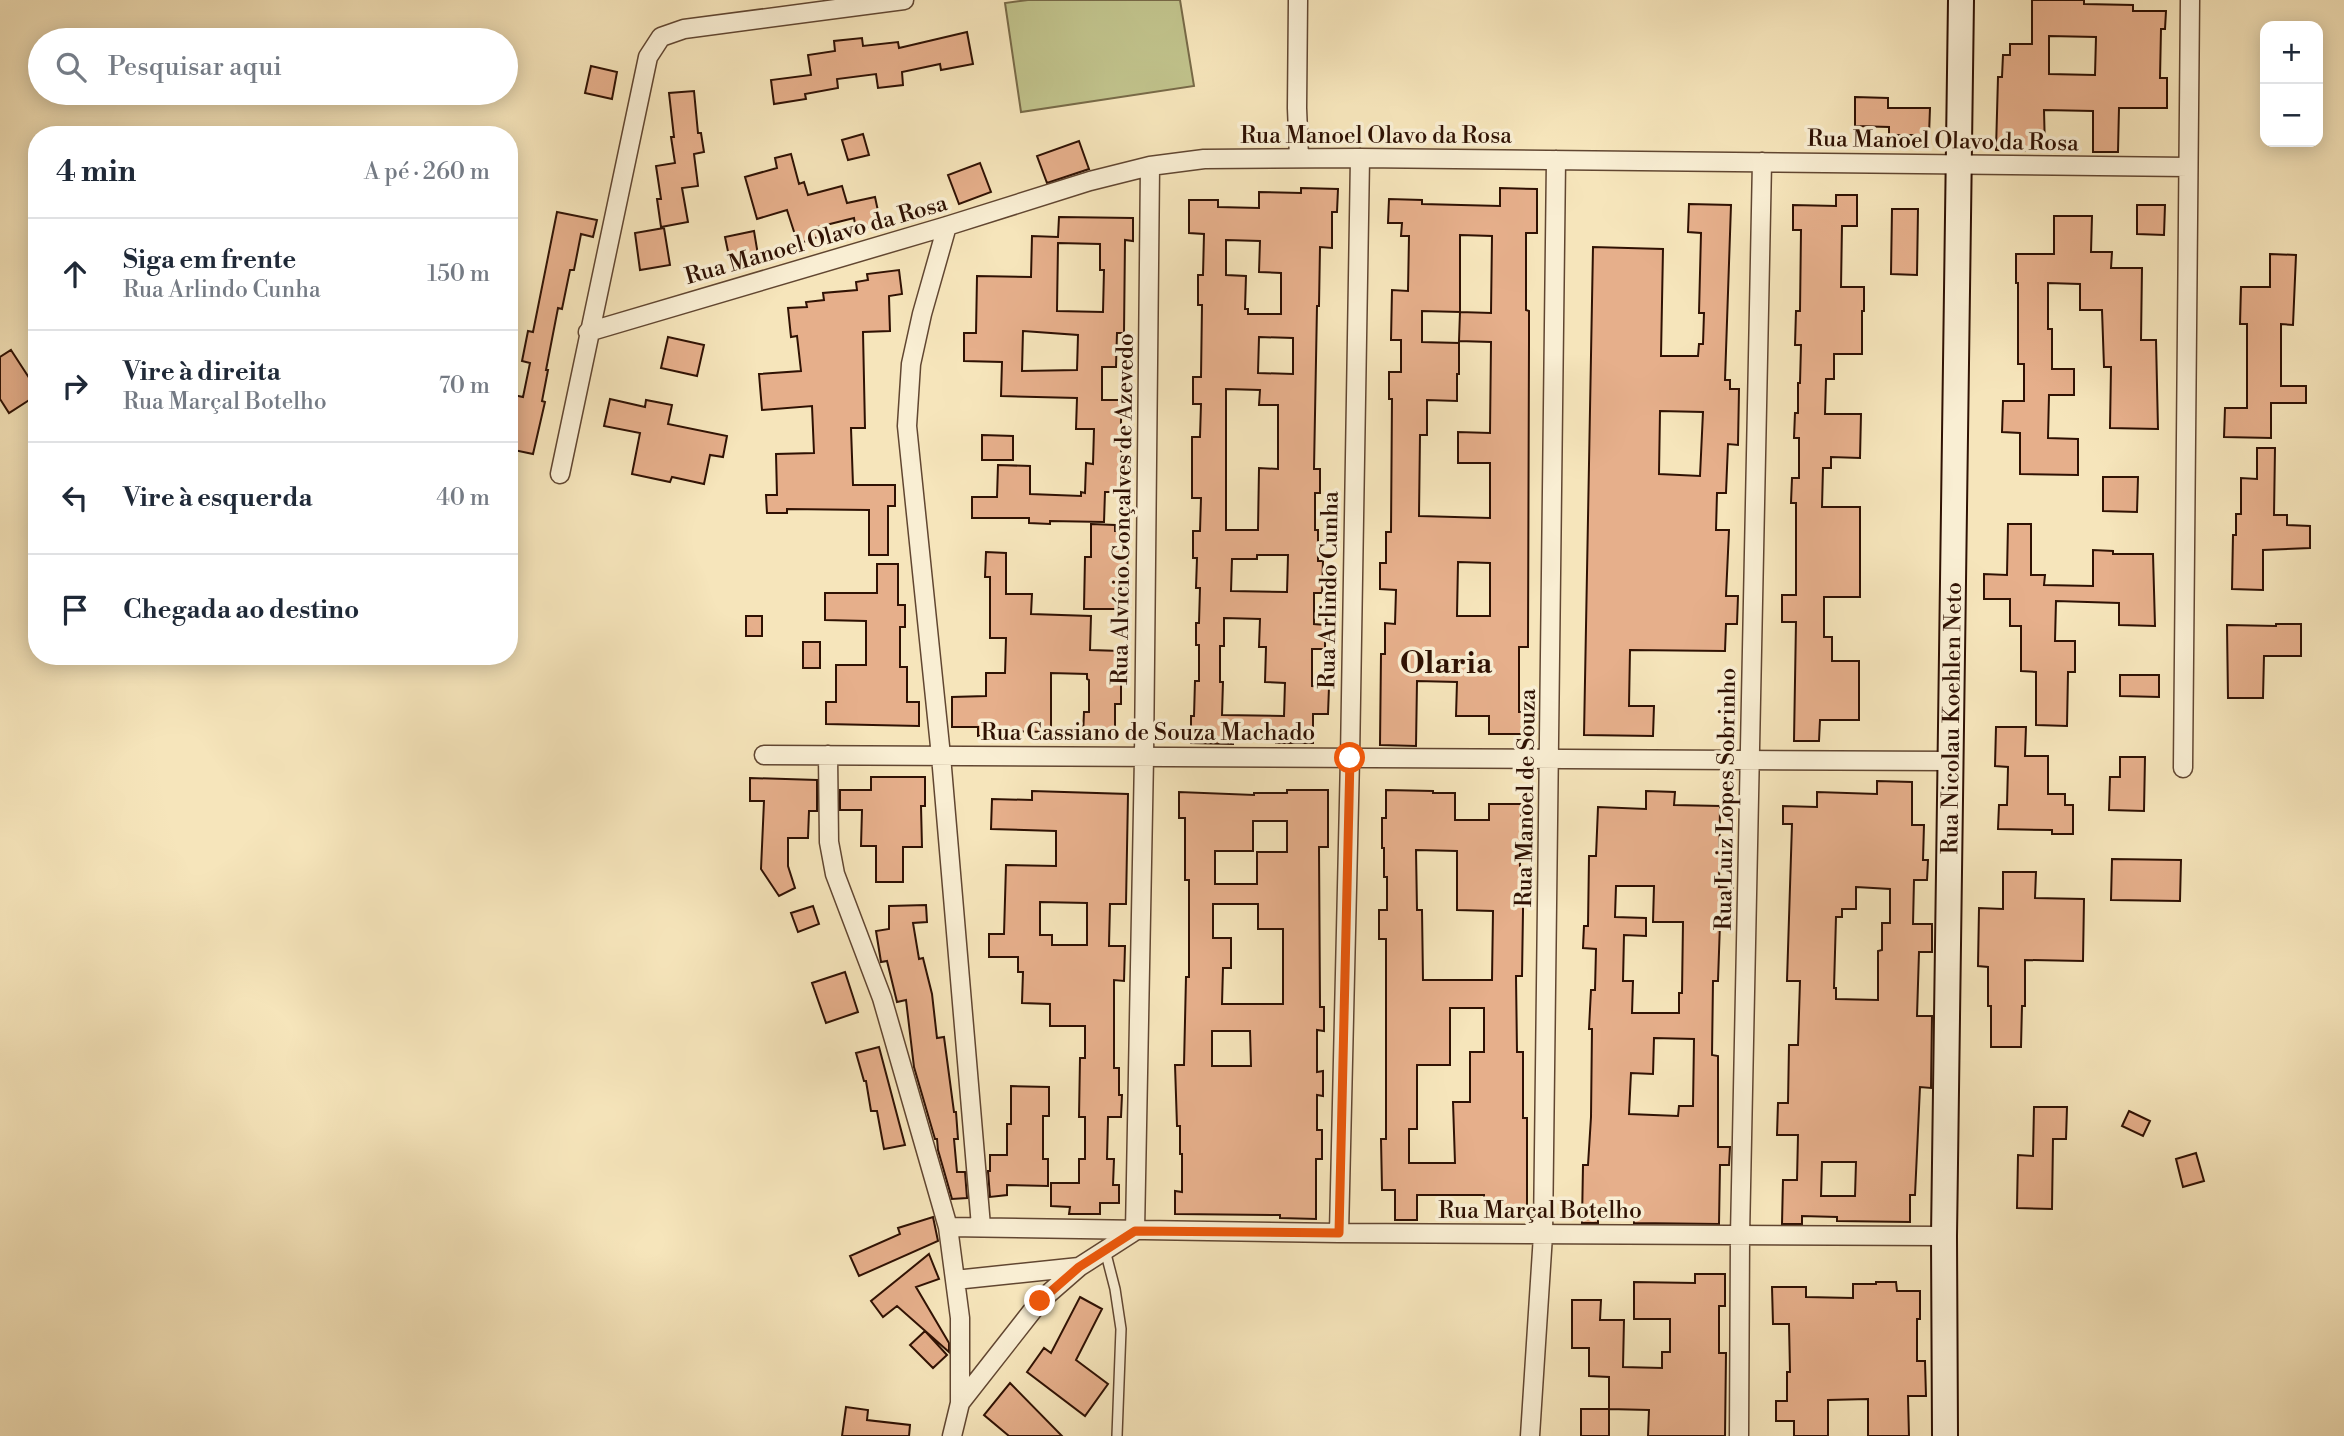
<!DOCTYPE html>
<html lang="pt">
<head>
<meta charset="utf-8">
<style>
  :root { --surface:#fff; --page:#f2f2f3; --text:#1f2937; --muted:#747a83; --line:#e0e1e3 }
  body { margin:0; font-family:"Libre Bodoni",serif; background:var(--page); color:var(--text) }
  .controls { position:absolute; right:21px; top:21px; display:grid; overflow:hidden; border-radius:14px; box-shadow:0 4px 18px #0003 }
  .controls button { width:63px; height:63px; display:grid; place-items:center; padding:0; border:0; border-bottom:2px solid var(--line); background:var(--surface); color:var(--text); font:35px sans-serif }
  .stop { position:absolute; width:21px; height:21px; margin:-16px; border:5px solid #ea580c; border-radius:50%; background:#fff }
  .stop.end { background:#ea580c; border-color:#fff; box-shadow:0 2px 7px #0008 }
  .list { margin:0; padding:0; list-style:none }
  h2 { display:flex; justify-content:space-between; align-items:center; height:91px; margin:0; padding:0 28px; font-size:30px }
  h2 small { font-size:23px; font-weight:400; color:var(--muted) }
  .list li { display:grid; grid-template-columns:46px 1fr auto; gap:21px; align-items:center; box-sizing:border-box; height:112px; padding:0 28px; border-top:2px solid var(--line) }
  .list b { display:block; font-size:26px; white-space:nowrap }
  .list p { margin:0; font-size:23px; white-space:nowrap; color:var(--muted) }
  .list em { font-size:23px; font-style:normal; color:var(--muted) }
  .icon { flex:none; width:38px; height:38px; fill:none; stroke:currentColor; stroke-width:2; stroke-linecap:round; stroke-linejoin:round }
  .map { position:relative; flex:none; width:2344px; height:1436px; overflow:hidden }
  .search { position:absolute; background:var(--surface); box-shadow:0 4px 18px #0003; left:28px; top:28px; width:490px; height:77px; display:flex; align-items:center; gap:18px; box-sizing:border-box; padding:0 24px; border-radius:38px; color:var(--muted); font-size:26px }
  .panel { position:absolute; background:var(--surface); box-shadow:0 4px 18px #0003; left:28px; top:126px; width:490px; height:539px; border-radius:28px }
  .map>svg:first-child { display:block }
  .green { fill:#c1c38c; stroke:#786a48; stroke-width:2 }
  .building { fill:#e6af8b; stroke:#2f1103; stroke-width:2; fill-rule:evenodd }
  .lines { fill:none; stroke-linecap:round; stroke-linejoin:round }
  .service-casing { stroke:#614631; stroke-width:12 }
  .minor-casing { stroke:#614631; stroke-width:21 }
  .secondary-casing { stroke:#2f1103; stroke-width:28 }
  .service { stroke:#f9eed3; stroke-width:9 }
  .minor { stroke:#f9eed3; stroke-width:18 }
  .secondary { stroke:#f9eed3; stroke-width:24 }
  .route { stroke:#ea580c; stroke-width:9 }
  .labels { text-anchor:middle; stroke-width:7; stroke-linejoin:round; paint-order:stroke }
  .street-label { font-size:23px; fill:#2f1103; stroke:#f9eed3 }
  .district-label { font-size:30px; font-weight:bold; fill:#2f1103; stroke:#f9eed3 }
</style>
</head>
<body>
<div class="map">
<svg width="2344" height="1436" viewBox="0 0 2344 1436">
  <rect width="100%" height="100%" fill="#f6e5bb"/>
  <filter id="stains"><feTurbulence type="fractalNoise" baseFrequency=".00286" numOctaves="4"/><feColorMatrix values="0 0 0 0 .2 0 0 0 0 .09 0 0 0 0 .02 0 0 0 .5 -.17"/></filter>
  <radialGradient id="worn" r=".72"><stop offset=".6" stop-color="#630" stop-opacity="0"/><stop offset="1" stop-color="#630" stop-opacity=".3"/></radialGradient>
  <path class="green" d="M1028 0H1180L1194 86 1021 112 1005 3Z"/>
  <path class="building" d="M2032 0H2084V4L2133 5V11H2166L2165 29H2161L2160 78H2167V108H2119L2118 152H2093V111L2044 110 2045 151 1996 150 1998 77H2002L2003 55H2010V44H2032ZM2049 36 2096 37 2095 75 2049 74Z
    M967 32 973 64 941 70 940 64 902 72 903 85 878 88 876 74 837 79 838 88 805 94 806 99 774 104 771 80 811 75 808 55 835 51 834 41 862 38 863 46 898 42 899 48Z
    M591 66 617 72 612 99 585 93Z
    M694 91 698 133H701L704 152 694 154 698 186 682 188 688 222 661 227 657 199H661L656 166 675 163 671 137H674L669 93Z
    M1855 97 1888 98V108H1930L1929 135H1889V127L1855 126Z
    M863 134 869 155 848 160 842 140Z
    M1079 141 1089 169 1047 183 1037 156Z
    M791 154 799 184 804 182 808 195 842 186 847 203 875 197 881 225 856 230 854 218 818 227 821 236 798 244 787 210 757 219 745 177 777 168 775 158Z
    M980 163 991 192 959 204 948 175Z
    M1301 188 1338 189 1337 212H1332V248L1320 247 1319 306H1317L1314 469H1320V493H1315V530H1318V561H1323L1322 593H1314V624L1325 625V649H1312V686L1329 687 1328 714H1313V743H1276V735L1233 734V744L1191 743V716H1194L1195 681H1199V645H1196V623H1199L1200 588H1196L1197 558H1193V531H1200L1201 498H1192V437H1200L1201 404H1193V377H1201L1202 305H1198V275H1203L1204 234 1189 233V200H1218V207L1259 208V192L1301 193ZM1226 240 1260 241 1259 272 1281 273V314H1248V309H1245L1246 276 1226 275ZM1259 337 1293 338V374L1258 373ZM1226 389 1260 390 1259 405H1278V469L1259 468 1258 530H1226ZM1257 555H1288L1287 592 1231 591 1232 559H1257ZM1224 618 1260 619 1259 647H1266L1265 682 1285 683 1284 716 1222 715 1223 682H1220V646H1224Z
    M1500 188 1537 189V233H1526V310L1529 311V341L1528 647H1519V712H1526V734H1489V716H1456L1457 682 1417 681 1416 746 1380 745 1381 654H1385V623L1395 624 1396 590 1380 589V563H1386V532H1391L1392 399H1389V372H1401V340H1391L1392 290 1408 291 1409 236H1401L1402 223H1388L1389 199 1422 200V204L1500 206ZM1460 235 1492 236 1491 313 1460 312 1459 341 1491 342 1490 433 1458 432V463H1490V518L1419 516 1420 435H1427V400L1457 401V374H1459V343L1422 342V311L1460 312ZM1458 562 1490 563V616H1457Z
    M1836 195H1857V226H1842L1841 287H1864V311H1862V354H1834V379H1826L1825 414H1861L1860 458 1831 457V468H1823L1822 507H1860V597H1824V637H1832V661H1859V720H1820L1819 741H1794L1796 622H1782V595H1796V503H1791L1792 478H1799V438H1794L1795 413H1798V383H1800L1801 345H1795L1796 311H1800L1801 230H1793V205L1836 206Z
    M1689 204 1731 205 1725 380H1730V389H1739L1738 445 1728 444 1726 493H1717L1716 530H1729L1726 596H1738L1737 624H1726L1725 651 1630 650 1629 706H1654L1653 736 1584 735 1593 247 1663 249 1661 356H1698L1699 344H1703L1704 313H1699L1701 233 1688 232ZM1660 411 1703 412 1700 476 1659 474Z
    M2137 205H2165L2164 235 2137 234Z
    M1892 209H1918L1917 275 1891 274Z
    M557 212 597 220 593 237 581 234 574 270H570L562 309 558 308 546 370H548L542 401 545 402 533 454 509 449V394L523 397 530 363 522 361 528 331 533 332Z
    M2054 216H2092L2091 252H2112L2111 268H2142L2141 340H2156L2158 429 2110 428 2111 367H2104L2102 310H2080V284L2048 283V329H2052V369H2074V395H2049L2048 438 2078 439V475L2020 474V433L2002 432 2003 401H2024V364H2018V283H2016V254H2054Z
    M1059 217 1133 218V241L1125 240 1124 333H1117L1116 367H1102V400H1121V464H1123V492H1105L1104 522 1050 521V524L1029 523V518H972V497H997L998 465 1030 466V494L1081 496V492L1085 493 1086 463 1093 464 1094 429H1076L1077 398 1001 396 1002 362 964 361V333H976L977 276 1031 277 1032 236 1058 237ZM1058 243 1100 244V270H1104L1103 312 1057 311ZM1023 331 1078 335 1077 370 1022 371Z
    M664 228 670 265 640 270 635 233Z
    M754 231 759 261 731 266 725 237Z
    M2270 254 2296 255 2293 325 2281 324V386H2306V403H2271V438L2224 437 2225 408H2247V324H2240L2241 287H2270Z
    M899 270 902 294 889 296 890 331 863 332 865 428H851L853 485H895V506H888V555H869V510L787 509V513H767L766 495H777L776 454 814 453 812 406 762 410 759 374 801 371 797 336 791 337 788 308 807 307 806 302 824 300 823 293 857 290 856 282 868 280 867 274Z
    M668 337 704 345 697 376 661 368Z
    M11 350 37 390V395L9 413 0 399V357Z
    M610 399 645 407 646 400 672 405 668 424 727 436 723 457 710 455 704 484 672 477 670 482 632 474 640 433 604 426Z
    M982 435 1013 436V460H982Z
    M2257 448H2275L2274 515H2287V525L2310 526V548L2263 550V590L2232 589 2233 535H2236V514H2241V478L2257 479Z
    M2103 477H2138L2137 512 2103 511Z
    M1091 524 1115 525V531H1128L1127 587H1120V609H1084L1085 557H1091Z
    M2008 524H2031V575H2045L2044 585 2093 586V550L2113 551V554H2153L2155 626 2119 625V603L2056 601 2055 641H2075V672H2068L2067 726 2036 725V672L2021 671V626H2010V599H1984V574L2007 575Z
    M986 552 1006 553V594H1032L1031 614 1091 616 1090 650 1121 651V704H1115V737L1083 736 1084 712H1089V680L1087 679V674L1051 673V732L999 731V735L978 736V727H952V697L986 696V673H1005L1006 638H990V577H985Z
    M877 564H898V605H905V627H900V667H907V702H919V726L826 724V702H836V665H866V621L825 620V593H877Z
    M746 616H762V636H746Z
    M2276 624H2301V656H2264L2263 698H2228L2227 625 2276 626Z
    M803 642H820V668H803Z
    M2120 675H2159V697L2120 696Z
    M1996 727H2026L2025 756H2048V794H2065V805H2073V834H2052V830L1998 829 1999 805H2007L2008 767 1995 766Z
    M2120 757H2145L2144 811 2109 810 2110 777H2120Z
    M871 777H925V806H921L922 847H903V882H876V846H861L862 810H840V790H871Z
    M750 778 817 780V811H809L808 838H788V866L795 888 779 896 761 869 764 801H750Z
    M1877 781 1912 782V825H1924L1923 860H1928L1927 880H1914L1913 924H1932V952H1919L1917 1016H1932L1931 1088 1920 1087 1915 1195H1910V1222L1837 1221V1217L1802 1216V1224H1782L1783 1180H1797L1798 1135H1777L1778 1103H1788L1789 1045H1798L1800 981H1787L1792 824H1783V806L1817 807V792L1877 794ZM1856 887 1890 889V923H1882V950L1878 951V1000L1836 999V988H1834L1836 917H1842V909H1856ZM1822 1162H1856L1855 1196H1821Z
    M1287 790H1328V847H1319L1320 1007H1324V1031L1317 1030V1072L1323 1071V1096L1317 1095V1130H1322V1159H1316V1219L1280 1218V1215L1175 1214V1191L1182 1192V1154H1180V1126H1177L1175 1065H1184L1186 977H1189V880H1185V818H1179V792L1254 795V793H1287ZM1253 821H1287V852H1257V884H1215V851H1253ZM1213 904H1258V929H1283V1004H1222L1223 968H1231V938H1213ZM1212 1031H1250L1251 1066H1212Z
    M1386 790 1433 791V793H1455V820H1489V804H1521V823H1527V852H1520V885H1523V911L1522 976H1516L1517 1052H1523V1118H1527V1215H1484V1195H1417V1220H1395V1190H1382L1381 1139H1386V939H1379V910H1387V877H1384V848H1382V818H1386ZM1416 850 1457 851V910L1493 911 1492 980H1423L1422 910H1417ZM1450 1008H1484V1052H1470V1102H1453L1455 1163H1409V1129H1417V1065H1450Z
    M1032 791 1128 794 1126 904H1110L1109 946H1125L1124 981 1114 980V1068H1119V1095H1122L1121 1117H1108L1107 1159H1114L1113 1185H1119V1203H1100V1214H1069L1070 1207 1051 1206V1183H1079V1159H1085V1117H1079L1080 1058H1085V1026H1050V1004L1022 1003 1023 972H1018V957H989V934H1004L1006 865 1056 866V831L991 829 992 799 1032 800ZM1040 902 1087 903V945H1052V935H1040Z
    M1646 791 1675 792 1674 805 1720 806 1719 887 1733 888V924L1720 923 1718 981H1713L1712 1055 1718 1056V1147H1730L1729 1165H1720L1719 1224 1634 1223V1212L1598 1211V1223H1582L1583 1165H1588L1591 1117 1592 1029H1589L1590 1009 1591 990H1595L1596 949 1583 948 1584 926H1588L1589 856H1596L1598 807 1646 809ZM1616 886H1654L1653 922H1683L1682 993H1679V1013H1632L1633 981H1623L1624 935 1646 936V918L1615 917ZM1654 1038 1694 1039 1693 1106H1679L1678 1116 1629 1114 1631 1073 1653 1074Z
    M2112 859 2181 860 2180 901 2111 900Z
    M2003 872H2036L2035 898 2084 899 2083 961 2025 960V1006H2022L2021 1047H1991V1006H1988V967L1978 966 1979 908 2003 909Z
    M926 905 927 922 913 923 919 959 923 958 932 994 937 1038 944 1037 954 1112H956L958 1139H954L957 1172H965L967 1198 952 1199 938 1150 937 1139H935L914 1067 906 1000 897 1002 887 961 881 962 876 931 889 929V906Z
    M813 906 819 924 798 932 791 913Z
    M845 972 858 1012 826 1023 812 983Z
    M879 1047 905 1145 884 1149 877 1111H871L866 1081H864L856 1053Z
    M1011 1086 1049 1087V1116H1043V1159H1048V1186L1007 1185V1195L990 1197 988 1171H990V1155H1007V1124H1011Z
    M2034 1107H2067L2066 1139H2053L2052 1209 2017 1208 2018 1155 2033 1156Z
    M2129 1111 2150 1121 2143 1136 2122 1126Z
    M2196 1153 2204 1181 2183 1187 2176 1159Z
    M933 1217 938 1241 859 1276 850 1256 900 1234 898 1228Z
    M929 1254 939 1279 916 1287 949 1343V1352L897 1306 883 1317 871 1301Z
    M1695 1274H1725V1306H1719V1353H1726L1725 1436H1648L1649 1410 1609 1409V1377L1589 1376V1348H1572V1300H1601L1600 1320H1624L1623 1367 1662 1368V1352H1670V1319H1634V1282L1695 1283Z
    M1876 1282H1896L1897 1291H1920V1319H1917V1361H1925L1926 1396H1908L1909 1436H1868V1399L1828 1400V1436H1794V1421H1776V1401H1787V1372H1790L1789 1324H1773L1772 1287H1806V1297L1853 1298V1284H1876Z
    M1080 1297 1102 1309 1076 1360 1108 1384 1085 1416 1027 1372 1044 1348 1051 1353Z
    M925 1331 947 1355 933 1368 910 1345Z
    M1010 1383 1062 1436H1009L984 1415Z
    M846 1407 868 1410 867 1420 910 1425 909 1436H842Z
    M1581 1409H1609V1436H1581Z"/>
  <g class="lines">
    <g class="service-casing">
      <path id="service" d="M1105 1250 1115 1289 1121 1329 1117 1436"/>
    </g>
    <g class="minor-casing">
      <path id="minor" d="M1298 0 1297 108 1299 158
        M947 226 922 314 911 364 907 426 941 756 981 1226
        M588 332 947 226 1090 181 1150 166 1204 159 1360 158 2188 167
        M560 474 648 57 661 37 684 29 904 0
        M764 755 1951 761
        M828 755 829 842 835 874 882 998 948 1227 1339 1233 1944 1236
        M2183 768 2190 0
        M948 1227 960 1318V1403
        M1135 1231 1144 757 1150 166
        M1339 1233 1350 758 1360 158
        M955 1280 1079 1267
        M952 1436 960 1403 1040 1301 1079 1267 1135 1231
        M1530 1436 1543 1235 1556 160
        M1739 1436 1740 1236 1762 162"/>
    </g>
    <g class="secondary-casing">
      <g id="secondary">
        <path id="s1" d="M1945 1436 1944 1236 1961 0"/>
      </g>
    </g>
    <use href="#service" class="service"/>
    <use href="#minor" class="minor"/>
    <use href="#secondary" class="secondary"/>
  </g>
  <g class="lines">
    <path class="route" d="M1040 1301 1079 1267 1135 1231 1339 1233 1350 758"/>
  </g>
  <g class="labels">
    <g class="street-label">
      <text x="1376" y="143">Rua Manoel Olavo da Rosa</text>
      <text transform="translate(1943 140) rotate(1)" y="8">Rua Manoel Olavo da Rosa</text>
      <text transform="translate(816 239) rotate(-16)" y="8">Rua Manoel Olavo da Rosa</text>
      <text transform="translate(1122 509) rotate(-89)" y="8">Rua Alvício Gonçalves de Azevedo</text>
      <text transform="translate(1328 590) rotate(-89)" y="8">Rua Arlindo Cunha</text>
      <text dy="8" stroke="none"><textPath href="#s1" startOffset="718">Rua Nicolau Koehlen Neto</textPath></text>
      <text x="1148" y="740">Rua Cassiano de Souza Machado</text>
      <text transform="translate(1525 798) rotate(-89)" y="8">Rua Manoel de Souza</text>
      <text transform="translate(1725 799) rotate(-89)" y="8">Rua Luiz Lopes Sobrinho</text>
      <text x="1540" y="1218">Rua Marçal Botelho</text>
    </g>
    <g class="district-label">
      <text x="1446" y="673">Olaria</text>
    </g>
  </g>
  <rect width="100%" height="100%" filter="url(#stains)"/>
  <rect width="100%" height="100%" fill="url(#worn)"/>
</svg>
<div class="controls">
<button>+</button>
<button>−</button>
</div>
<div class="stop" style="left:1350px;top:758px"></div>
<div class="stop end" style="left:1040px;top:1301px"></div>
<div class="search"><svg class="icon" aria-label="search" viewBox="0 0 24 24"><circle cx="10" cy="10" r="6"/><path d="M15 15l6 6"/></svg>Pesquisar aqui</div>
<section class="panel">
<h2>4 min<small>A pé · 260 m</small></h2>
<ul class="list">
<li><svg class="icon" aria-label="ahead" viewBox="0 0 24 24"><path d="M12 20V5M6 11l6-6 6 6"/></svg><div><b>Siga em frente</b><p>Rua Arlindo Cunha</p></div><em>150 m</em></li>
<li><svg class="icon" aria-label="right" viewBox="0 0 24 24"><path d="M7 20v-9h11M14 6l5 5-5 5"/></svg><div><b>Vire à direita</b><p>Rua Marçal Botelho</p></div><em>70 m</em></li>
<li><svg class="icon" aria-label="left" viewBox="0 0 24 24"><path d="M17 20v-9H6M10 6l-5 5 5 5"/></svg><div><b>Vire à esquerda</b></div><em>40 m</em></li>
<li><svg class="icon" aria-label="arrive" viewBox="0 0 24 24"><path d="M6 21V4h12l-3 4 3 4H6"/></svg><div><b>Chegada ao destino</b></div></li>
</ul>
</section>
</div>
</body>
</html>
